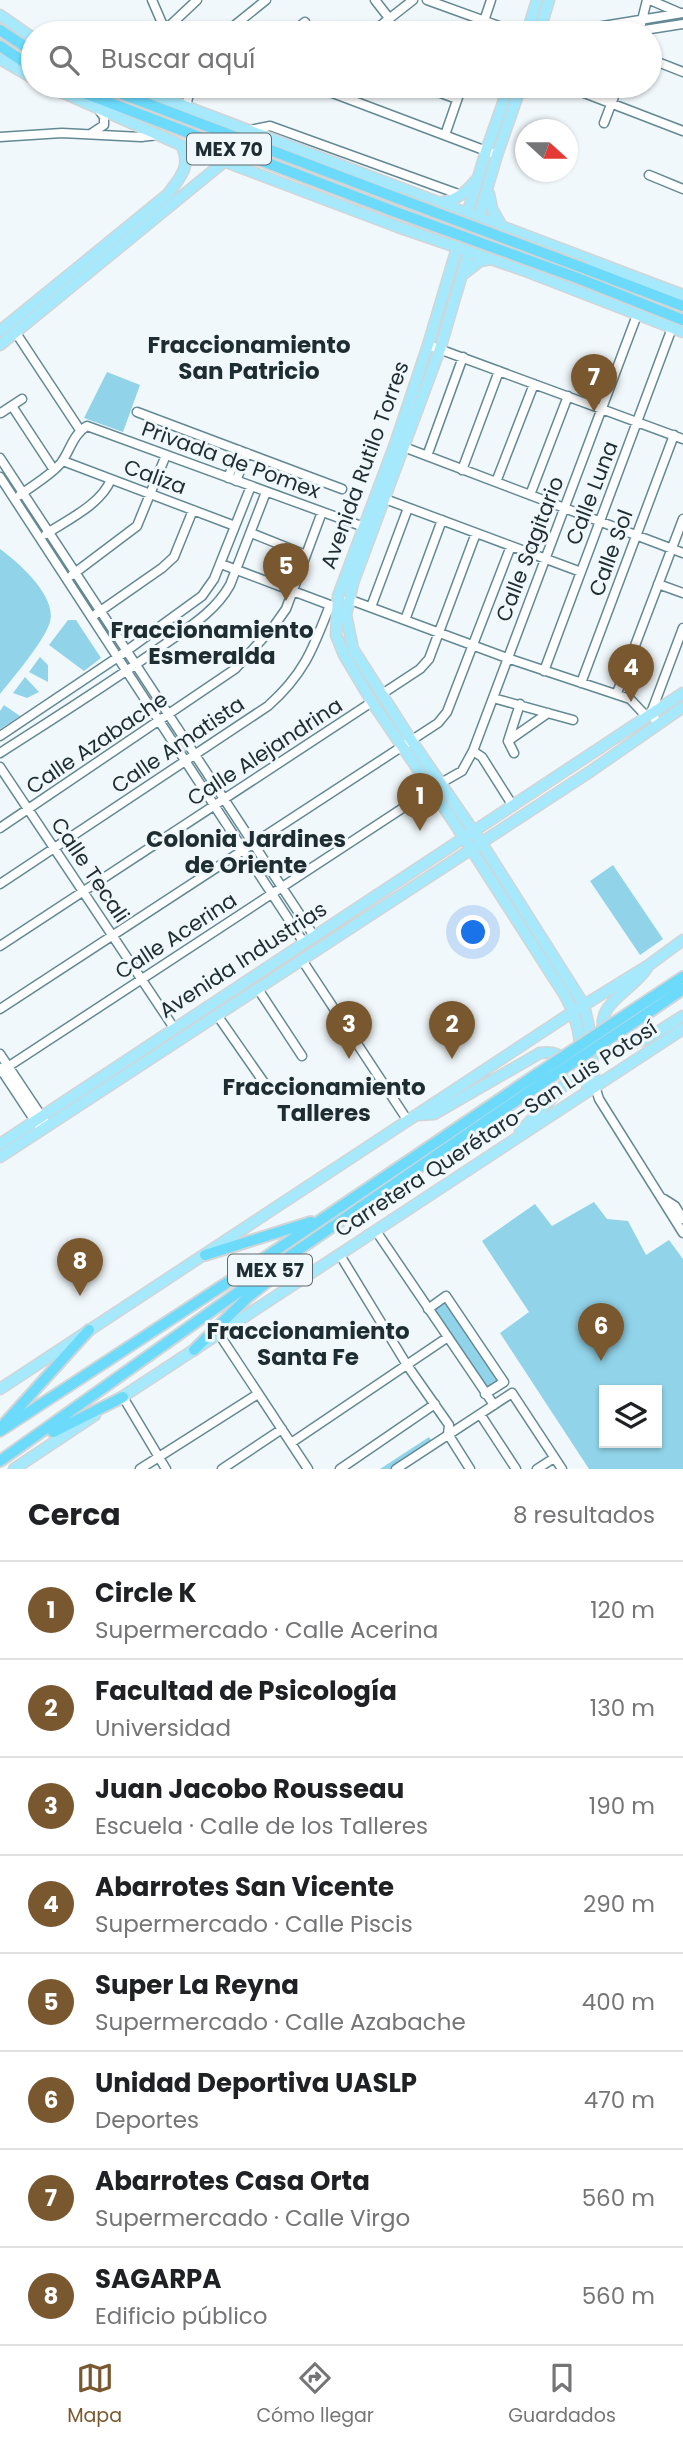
<!DOCTYPE html>
<html lang="es">
<head>
<meta charset="utf-8">
<style>
  :root { --surface:#fff; --page:#f2f2f2; --text:#202124; --muted:#757577; --line:#e0e0e0; --accent:#7a582f }
  body { margin:0; font-family:Poppins,sans-serif; background:var(--page); color:var(--text) }
  .controls { position:absolute; right:21px; bottom:21px; display:grid; overflow:hidden; border-radius:0px; box-shadow:0 2px 5px #0004 }
  .controls button { width:63px; height:63px; display:grid; place-items:center; padding:0; border:0; border-bottom:2px solid var(--line); background:var(--surface); color:var(--text); font:35px sans-serif }
  .compass { position:absolute; left:515px; top:119px; width:63px; height:63px; border-radius:50%; background:var(--surface); box-shadow:0 2px 5px #0004; rotate:111deg }
  .you { position:absolute; left:474px; top:933px; width:24px; height:24px; margin:-18px; border:5px solid #fff; border-radius:50%; background:#1a73e8; box-shadow:0 0 0 10px #1a73e833 }
  .badge { display:grid; place-items:center; width:46px; height:46px; border-radius:50%; background:var(--accent); color:#fff; font-size:23px; font-weight:700 }
  .pin { position:absolute; translate:-50% -58px; filter:drop-shadow(0 2px 4px #0008) }
  .pin::after { content:''; position:absolute; top:37px; width:24px; height:21px; background:inherit; clip-path:polygon(0 0,100% 0,50% 100%) }
  .list { margin:0; padding:0; list-style:none }
  h2 { display:flex; justify-content:space-between; align-items:center; height:91px; margin:0; padding:0 28px; font-size:30px }
  h2 small { font-size:23px; font-weight:400; color:var(--muted) }
  .list li { display:grid; grid-template-columns:46px 1fr auto; gap:21px; align-items:center; box-sizing:border-box; height:98px; padding:0 28px; border-top:2px solid var(--line) }
  .list b { display:block; font-size:26px; white-space:nowrap }
  .list p { margin:0; font-size:23px; white-space:nowrap; color:var(--muted) }
  .list em { font-size:23px; font-style:normal; color:var(--muted) }
  .icon { flex:none; width:38px; height:38px; fill:none; stroke:currentColor; stroke-width:2; stroke-linecap:round; stroke-linejoin:round }
  .map { position:relative; flex:none; width:683px; height:1469px; overflow:hidden }
  .search { position:absolute; background:var(--surface); box-shadow:0 2px 5px #0004; left:21px; right:21px; top:21px; height:77px; display:flex; align-items:center; gap:18px; box-sizing:border-box; padding:0 24px; border-radius:38px; color:var(--muted); font-size:26px }
  .sheet { height:875px; background:var(--surface) }
  nav { display:flex; justify-content:space-around; align-items:center; box-sizing:border-box; height:98px; border-top:2px solid var(--line); background:var(--surface); font-size:19px; color:var(--muted) }
  nav a { display:grid; justify-items:center; gap:4px }
  nav .on { color:var(--accent) }
  .map>svg:first-child { display:block }
  .green { fill:#91d3e9; fill-rule:evenodd }
  .lines { fill:none; stroke-linecap:round; stroke-linejoin:round }
  .minor-casing { stroke:#638995; stroke-width:11 }
  .major-casing { stroke:#d2d5d6; stroke-width:13 }
  .highway-casing { stroke:#d2d5d6; stroke-width:14 }
  .minor { stroke:#fff; stroke-width:8 }
  .major { stroke:#a6e9fd; stroke-width:10 }
  .highway { stroke:#6bdafb; stroke-width:10 }
  .highway-bridge-casing { stroke:#d2d5d6; stroke-width:14; stroke-linecap:butt }
  .highway-bridge { stroke:#6bdafb; stroke-width:10 }
  .labels { text-anchor:middle; stroke-width:6; stroke-linejoin:round; paint-order:stroke }
  .shield { fill:#f1f8fb; stroke:#5d6a6e; stroke-width:2 }
  .shield-label { font-size:19px; font-weight:bold; fill:#1e2d32 }
  .street-label { font-size:21px; fill:#1e2d32; stroke:#f1f8fb }
  .neighbourhood-label { font-size:23px; font-weight:bold; fill:#1e2d32; stroke:#f1f8fb }
</style>
</head>
<body>
<div class="map">
<svg width="683" height="1469" viewBox="0 0 683 1469">
  <rect width="100%" height="100%" fill="#f1f8fb"/>
  <path class="green" d="M107 372 140 385 123 432 84 418Z
    M0 549C19 563 57 596 50 622 45 640 13 678 0 694Z
    M68 620H76L101 658 84 671 49 645Z
    M40 657 48 665V682L29 672Z
    M25 677 39 692 27 698 13 693Z
    M4 705 20 716 0 729V711Z
    M613 865 663 939 640 955 590 881Z
    M594 1202 607 1219 628 1221 646 1255 669 1240 683 1259V1469H589L500 1333 529 1312 482 1241 535 1204 552 1226ZM604 1390H657V1443H604Z
    M445 1300 498 1381 485 1389 433 1309Z
    M429 1437 433 1443 393 1469H380Z"/>
  <g class="lines">
    <g class="minor-casing">
      <path id="minor" d="M152 0 165 30
        M375 0 389 18
        M427 0 518 33
        M650 0 680 13
        M641 24 647 0
        M381 25 401 33
        M162 33 197 0
        M225 33 266 0
        M291 33 305 22
        M371 33 413 0
        M480 33 491 0
        M560 33 683 13
        M625 33 683 24
        M650 59 683 72
        M314 86 497 155
        M422 86 457 99
        M566 86 683 131
        M186 106 191 86
        M604 123 618 86
        M250 130 270 126 461 195
        M92 133 104 125V117L99 110
        M445 135 462 86
        M0 137 62 133 141 137 158 135
        M649 175 683 189
        M16 333 80 430
        M428 345 683 439
        M12 406 54 470
        M137 412 342 489
        M1 413 22 399
        M401 446 683 553
        M427 456 463 357
        M0 458 314 936
        M63 461 235 526
        M462 470 499 371
        M0 477 304 943
        M228 478 239 450
        M236 481 247 453
        M496 482 534 384
        M20 495C33 485 50 476 61 463 70 451 73 434 87 426L364 527
        M530 495 568 396
        M385 499 581 572
        M251 533 306 555
        M46 534C67 520 102 504 111 479
        M221 564 330 605
        M72 575 137 526 166 455
        M658 584 683 593
        M348 599 507 658 630 699 646 716
        M371 607 408 508
        M96 614 162 568 174 557 193 510
        M405 620 442 520
        M544 671 672 328
        M581 683 674 435
        M617 693 683 519
        M382 694 420 669 429 659 476 533
        M493 698 573 720
        M520 704 508 741 548 713
        M658 724 651 713 683 628
        M0 736 118 657 202 596 214 579 251 486
        M508 741 514 753
        M473 751 482 757 513 806
        M0 753C53 719 107 685 158 649 184 630 214 614 230 585L266 492
        M0 767 174 1028
        M0 828 235 669 274 626 286 609 322 512
        M0 884 268 706C304 674 313 649 330 605
        M0 946 372 702
        M302 960 408 1121
        M258 989 302 1056
        M0 1009 438 723 447 712 511 546
        M217 1015 265 1084
        M0 1054 44 1120
        M0 1068 37 1124
        M0 1072 441 783 462 771 473 751 637 315
        M595 1086 599 1099 683 1233
        M664 1199 675 1206 683 1219
        M376 1231 494 1405
        M340 1255 407 1365 449 1425 448 1434 470 1469
        M428 1309 446 1296 504 1382 485 1394
        M219 1334 308 1469
        M123 1397 166 1469
        M480 1414 516 1469
        M291 1443 448 1337
        M140 1469 258 1394
        M222 1469 282 1429
        M340 1469 435 1404
        M396 1469 512 1393 562 1469
        M537 1469 554 1458"/>
    </g>
    <g class="major-casing">
      <path id="major" d="M0 15 33 38
        M527 33 537 0
        M539 33 549 0
        M0 59 33 78
        M48 86 181 145 398 227 523 270 683 332
        M132 86 683 295
        M509 86 486 151 428 345 395 444 338 596 336 635 344 655 372 702 453 821 564 994 573 1011 578 1030 588 1090
        M521 86 497 155 440 349 353 583 346 615 353 649 411 740 481 842 584 1005 589 1028 595 1086
        M489 194 492 209 501 225
        M442 202C455 201 467 191 475 181
        M462 275 480 261 491 259
        M0 331 168 194C181 176 192 166 181 145
        M0 345 225 161
        M647 968C636 985 614 996 606 1011 602 1019 601 1029 607 1037 625 1060 665 1026 683 1016
        M418 1115 434 1114 540 1053C561 1050 573 1062 566 1083L520 1132
        M0 1144 683 693
        M0 1157 591 771 683 707
        M0 1389 568 1015 649 965 683 940
        M116 1401 683 1029
        M14 1469 95 1415"/>
    </g>
    <g class="highway-casing">
      <path id="highway" d="M0 30 33 52
        M0 46 33 68
        M53 86 61 92
        M66 86 393 211
        M101 86 397 198
        M586 269 683 306
        M580 279 683 320
        M639 1006 683 977
        M645 1015 683 989
        M205 1255 311 1222
        M194 1350 248 1297 272 1278 280 1267
        M4 1424 89 1330
        M0 1431 248 1269 537 1074
        M53 1432 123 1397
        M0 1461 285 1259 542 1083"/>
    </g>
    <use href="#minor" class="minor"/>
    <use href="#major" class="major"/>
    <use href="#highway" class="highway"/>
    <g class="highway-bridge-casing">
      <path id="highway-bridge" d="M397 198 586 269
        M393 211 580 279
        M537 1074 639 1006
        M542 1083 645 1015"/>
    </g>
    <use href="#highway-bridge" class="highway-bridge"/>
  </g>
  <g class="labels">
    <g class="shield">
      <rect x="187" y="133.5" width="84" height="31" rx="5"/>
      <rect x="228" y="1254.5" width="84" height="31" rx="5"/>
    </g>
    <g class="shield-label">
      <text x="229" y="156">MEX 70</text>
      <text x="270" y="1277">MEX 57</text>
    </g>
    <g class="street-label">
      <text transform="translate(231 460) rotate(20)" y="7">Privada de Pomex</text>
      <text transform="translate(365 465) rotate(-70)" y="7">Avenida Rutilo Torres</text>
      <text transform="translate(155 477) rotate(20)" y="7">Caliza</text>
      <text transform="translate(592 493) rotate(-69)" y="7">Calle Luna</text>
      <text transform="translate(530 549) rotate(-69)" y="7">Calle Sagitario</text>
      <text transform="translate(611 553) rotate(-70)" y="7">Calle Sol</text>
      <text transform="translate(97 743) rotate(-34)" y="7">Calle Azabache</text>
      <text transform="translate(178 745) rotate(-34)" y="7">Calle Amatista</text>
      <text transform="translate(265 752) rotate(-33)" y="7">Calle Alejandrina</text>
      <text transform="translate(90 870) rotate(56)" y="7">Calle Tecali</text>
      <text transform="translate(176 936) rotate(-33)" y="7">Calle Acerina</text>
      <text transform="translate(243 960) rotate(-33)" y="7">Avenida Industrias</text>
      <text transform="translate(496 1129) rotate(-33)" y="7">Carretera Querétaro-San Luis Potosí</text>
    </g>
    <g class="neighbourhood-label">
      <text x="249" y="353">Fraccionamiento<tspan x="249" dy="26">San Patricio</tspan></text>
      <text x="212" y="638">Fraccionamiento<tspan x="212" dy="26">Esmeralda</tspan></text>
      <text x="246" y="847">Colonia Jardines<tspan x="246" dy="26">de Oriente</tspan></text>
      <text x="324" y="1095">Fraccionamiento<tspan x="324" dy="26">Talleres</tspan></text>
      <text x="308" y="1339">Fraccionamiento<tspan x="308" dy="26">Santa Fe</tspan></text>
    </g>
  </g>
</svg>
<div class="controls">
<button><svg class="icon" aria-label="layers" viewBox="0 0 24 24"><path d="M12 4l9 5-9 5-9-5zM3 14l9 5 9-5"/></svg></button>
</div>
<svg class="compass" viewBox="-18 -18 36 36"><path d="M0-13l5 13h-10z" fill="#e53935"/><path d="M0 13l5-13h-10z" fill="#757577"/></svg>
<div class="you"></div>
<div class="pin badge" style="left:420px;top:831px">1</div>
<div class="pin badge" style="left:452px;top:1059px">2</div>
<div class="pin badge" style="left:349px;top:1059px">3</div>
<div class="pin badge" style="left:631px;top:702px">4</div>
<div class="pin badge" style="left:286px;top:601px">5</div>
<div class="pin badge" style="left:601px;top:1361px">6</div>
<div class="pin badge" style="left:594px;top:412px">7</div>
<div class="pin badge" style="left:80px;top:1296px">8</div>
<div class="search"><svg class="icon" aria-label="search" viewBox="0 0 24 24"><circle cx="10" cy="10" r="6"/><path d="M15 15l6 6"/></svg>Buscar aquí</div>
</div>
<section class="sheet">
<h2>Cerca<small>8 resultados</small></h2>
<ul class="list">
<li><span class="badge">1</span><div><b>Circle K</b><p>Supermercado · Calle Acerina</p></div><em>120 m</em></li>
<li><span class="badge">2</span><div><b>Facultad de Psicología</b><p>Universidad</p></div><em>130 m</em></li>
<li><span class="badge">3</span><div><b>Juan Jacobo Rousseau</b><p>Escuela · Calle de los Talleres</p></div><em>190 m</em></li>
<li><span class="badge">4</span><div><b>Abarrotes San Vicente</b><p>Supermercado · Calle Piscis</p></div><em>290 m</em></li>
<li><span class="badge">5</span><div><b>Super La Reyna</b><p>Supermercado · Calle Azabache</p></div><em>400 m</em></li>
<li><span class="badge">6</span><div><b>Unidad Deportiva UASLP</b><p>Deportes</p></div><em>470 m</em></li>
<li><span class="badge">7</span><div><b>Abarrotes Casa Orta</b><p>Supermercado · Calle Virgo</p></div><em>560 m</em></li>
<li><span class="badge">8</span><div><b>SAGARPA</b><p>Edificio público</p></div><em>560 m</em></li>
</ul>
</section>
<nav>
<a class="on"><svg class="icon" aria-label="map" viewBox="0 0 24 24"><path d="M3 6l6-2 6 2 6-2v14l-6 2-6-2-6 2zM9 4v14M15 6v14"/></svg>Mapa</a>
<a><svg class="icon" aria-label="directions" viewBox="0 0 24 24"><path d="M12 3l9 9-9 9-9-9zM9 14v-3h6M13 9l2 2-2 2"/></svg>Cómo llegar</a>
<a><svg class="icon" aria-label="saved" viewBox="0 0 24 24"><path d="M7 4h10v16l-5-4-5 4z"/></svg>Guardados</a>
</nav>
</body>
</html>
